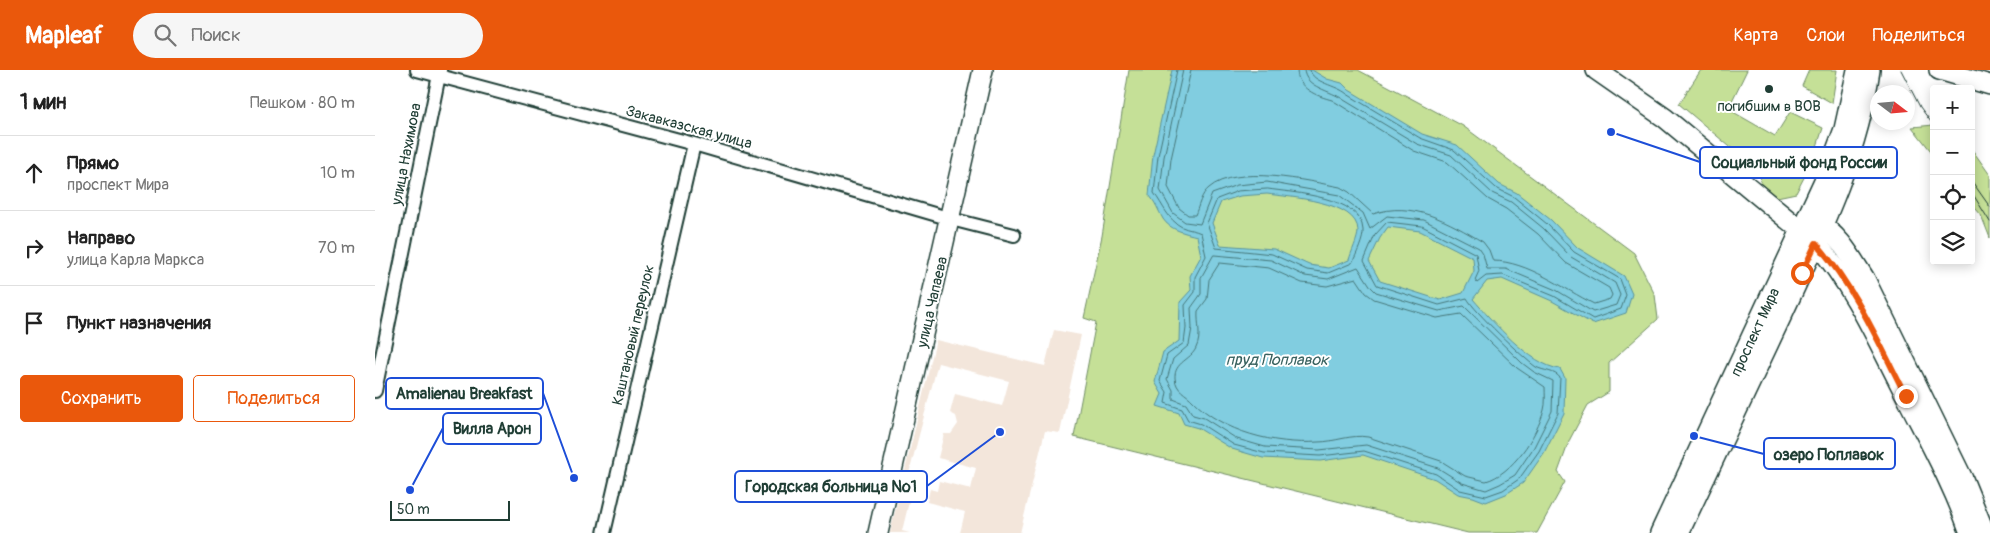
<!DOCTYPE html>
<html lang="ru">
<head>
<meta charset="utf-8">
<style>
  :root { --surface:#fff; --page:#f6f6f6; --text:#222; --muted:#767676; --line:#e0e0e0; --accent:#ea580c }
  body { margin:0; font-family:Pangolin,sans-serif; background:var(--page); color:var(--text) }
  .controls { position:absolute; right:15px; top:15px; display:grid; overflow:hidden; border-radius:5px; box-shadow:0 2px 12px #0003 }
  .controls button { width:45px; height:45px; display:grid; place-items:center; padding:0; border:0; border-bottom:1px solid var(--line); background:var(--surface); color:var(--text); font:25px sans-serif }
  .compass { position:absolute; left:1495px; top:15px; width:45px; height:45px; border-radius:50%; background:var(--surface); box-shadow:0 2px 12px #0003; rotate:106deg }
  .scale { position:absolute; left:15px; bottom:12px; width:120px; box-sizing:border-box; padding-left:5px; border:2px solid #1f3d34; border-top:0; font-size:14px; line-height:18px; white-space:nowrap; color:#1f3d34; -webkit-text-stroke:4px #fff; paint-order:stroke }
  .stop { position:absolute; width:15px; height:15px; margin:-11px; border:4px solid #ea580c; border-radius:50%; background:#fff }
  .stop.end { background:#ea580c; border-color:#fff; box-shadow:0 1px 5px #0008 }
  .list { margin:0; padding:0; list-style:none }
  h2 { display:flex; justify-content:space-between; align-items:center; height:65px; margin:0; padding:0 20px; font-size:21px }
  h2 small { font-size:16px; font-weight:400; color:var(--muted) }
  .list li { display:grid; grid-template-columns:32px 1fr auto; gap:15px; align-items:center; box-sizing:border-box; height:75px; padding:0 20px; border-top:1px solid var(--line) }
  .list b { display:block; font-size:19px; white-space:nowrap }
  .list p { margin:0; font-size:16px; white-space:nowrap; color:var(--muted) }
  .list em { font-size:16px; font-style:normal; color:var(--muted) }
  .actions { display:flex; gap:10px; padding:15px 20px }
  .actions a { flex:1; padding:11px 0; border:1px solid var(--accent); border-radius:5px; text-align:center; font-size:18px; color:var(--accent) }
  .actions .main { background:var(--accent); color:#fff }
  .icon { flex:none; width:28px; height:28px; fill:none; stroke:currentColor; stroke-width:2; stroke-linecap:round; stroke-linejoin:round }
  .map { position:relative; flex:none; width:1615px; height:463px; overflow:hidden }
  header { display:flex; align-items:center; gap:30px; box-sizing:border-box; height:70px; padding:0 25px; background:var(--accent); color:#fff }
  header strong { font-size:24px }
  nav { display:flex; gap:28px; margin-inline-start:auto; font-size:18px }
  .search { width:350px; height:45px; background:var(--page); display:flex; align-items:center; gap:12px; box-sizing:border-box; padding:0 18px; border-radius:28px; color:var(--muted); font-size:19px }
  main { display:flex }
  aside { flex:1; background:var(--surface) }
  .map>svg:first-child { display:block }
  .built { fill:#f3e6db }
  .green { fill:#c5e097; stroke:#728e66 }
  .water { fill:#81cde0; stroke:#5a939b; fill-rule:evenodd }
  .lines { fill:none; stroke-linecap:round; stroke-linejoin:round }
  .shore { stroke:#467779; stroke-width:1 }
  .street-casing { stroke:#1f3d34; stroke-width:16 }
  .secondary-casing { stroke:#1f3d34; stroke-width:22 }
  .street { stroke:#fff; stroke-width:12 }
  .secondary { stroke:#fff; stroke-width:19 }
  .tram { stroke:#1f3d34; stroke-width:1 }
  .route { stroke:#ea580c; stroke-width:6 }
  .poi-dot { fill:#1f3d34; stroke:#fff; stroke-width:2 }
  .labels { text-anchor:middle; stroke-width:4; stroke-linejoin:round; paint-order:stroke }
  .poi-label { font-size:15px; fill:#1f3d34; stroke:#fff }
  .street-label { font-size:15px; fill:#1f3d34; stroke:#fff }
  .water-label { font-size:16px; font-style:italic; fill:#38615f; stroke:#fff }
  .leader { fill:none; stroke:#1d4ed8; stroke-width:2 }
  .callout-dot { fill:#1d4ed8; stroke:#fff; stroke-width:2 }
  .callout { fill:#fff; stroke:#1d4ed8; stroke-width:2 }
  .callout-label { font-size:16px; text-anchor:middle; font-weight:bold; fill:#1f3d34 }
</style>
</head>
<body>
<header>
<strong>Mapleaf</strong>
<div class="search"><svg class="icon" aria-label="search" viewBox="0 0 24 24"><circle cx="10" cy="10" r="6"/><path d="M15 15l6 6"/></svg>Поиск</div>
<nav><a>Карта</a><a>Слои</a><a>Поделиться</a></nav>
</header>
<main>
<aside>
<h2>1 мин<small>Пешком · 80 m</small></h2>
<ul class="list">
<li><svg class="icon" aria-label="ahead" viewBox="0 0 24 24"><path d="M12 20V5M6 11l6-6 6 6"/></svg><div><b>Прямо</b><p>проспект Мира</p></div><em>10 m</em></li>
<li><svg class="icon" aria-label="right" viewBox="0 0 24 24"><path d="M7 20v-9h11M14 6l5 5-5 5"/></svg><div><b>Направо</b><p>улица Карла Маркса</p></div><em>70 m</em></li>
<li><svg class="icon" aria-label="arrive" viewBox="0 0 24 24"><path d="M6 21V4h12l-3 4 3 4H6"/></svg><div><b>Пункт назначения</b></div></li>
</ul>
<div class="actions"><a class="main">Сохранить</a><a>Поделиться</a></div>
</aside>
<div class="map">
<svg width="1615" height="463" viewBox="0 0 1615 463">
  <rect width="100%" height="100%" fill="#fff"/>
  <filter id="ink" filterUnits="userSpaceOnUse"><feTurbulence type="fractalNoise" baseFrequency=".02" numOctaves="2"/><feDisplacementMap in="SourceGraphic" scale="10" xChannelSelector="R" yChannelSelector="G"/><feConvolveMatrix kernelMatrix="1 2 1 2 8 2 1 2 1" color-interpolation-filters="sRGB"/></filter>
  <g filter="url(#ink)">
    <path class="built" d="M679 260 706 265 685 363 670 361 645 463H585L590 442 552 432 555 419 562 421 564 411 596 419 601 398 563 388 569 364H576L583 354 581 346 575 343 580 324 627 336 634 311 563 293 528 426 535 428 527 461 535 463H515L561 270 670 296Z"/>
    <path class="green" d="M754 0H983L1088 56 1259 183 1280 225 1283 249 1234 293V322L1213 335 1195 369 1183 402 1190 412 1162 463H1093L699 367 721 252 709 248 727 166Z
      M1326 0H1372L1353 39 1400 66 1415 42 1448 58 1437 92 1421 123 1402 127 1385 113 1386 103 1304 34Z
      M1434 0H1462L1457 33 1427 16Z
      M1559 55V85L1537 57Z
      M1596 78 1615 105V168L1606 145 1596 133Z"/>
    <path class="water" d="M797 0H937L952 9 967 13 974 20 1047 64 1082 75 1124 114 1142 123 1176 150 1203 178 1249 206 1257 224 1251 243 1218 254 1177 231 1127 209 1112 211 1098 229C1118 252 1155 295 1185 299L1190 308 1189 343 1169 383 1148 413 1131 424 1111 432 1098 427 1083 424 1060 409 988 385 945 391 888 388 857 379 823 358 809 354 804 343 782 336 787 324 780 312 788 282 804 271 805 232 816 220 815 206 826 186 822 166C810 163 795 160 788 149 783 140 781 133 774 125L778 85ZM892 124C913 127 983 131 983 161 983 169 976 182 974 190L954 198 934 195 899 179 845 175 837 153 846 132 865 126ZM1013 157 1045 161 1098 188 1099 201 1088 223 1065 230 1005 211 994 191 1005 168Z"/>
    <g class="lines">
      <path class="shore" d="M802 0 783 86 779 123C788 135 793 150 807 157 813 160 820 160 826 163L831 186 820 207V222L810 235 811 258 809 273 792 285 785 311 792 322 790 333 807 339 813 350 826 354 859 375 889 383 945 386 989 381 1061 404 1085 420 1111 426 1128 420 1144 409 1164 381 1183 343 1185 308C1181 301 1168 301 1161 297 1147 287 1099 241 1092 228L1064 235 1002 215 989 191 1000 165 1012 152 1047 156 1101 184 1104 201 1100 210 1102 213 1111 206 1128 205 1179 226 1218 249 1246 239 1251 225 1245 209 1199 182 1172 154 1139 127 1121 118 1079 80 1045 68 972 24C962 15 937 13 935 0
        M808 0 789 87 785 120 798 143 810 152 825 154 837 124 862 115 892 112 964 125 988 143 995 159 1012 146 1049 150 1104 178 1108 184 1112 199H1131L1181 220 1218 242 1241 235 1245 225 1240 213 1196 187 1168 158 1136 132 1117 123 1076 85 1042 74 969 30C956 20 930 18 929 0
        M816 0 796 89 793 117 804 138 813 145H820C824 136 826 124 834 118 861 94 933 111 965 117L974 122 998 144C1037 130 1074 152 1108 172L1114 180 1118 191C1152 191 1189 219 1219 234L1235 229 1237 225 1234 218 1191 193 1163 164 1131 139 1113 129 1072 92 1039 81 957 30C942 26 922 19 922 0
        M893 119C918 123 986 126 988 160 989 169 981 185 977 193L953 203 932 200 897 184 841 178 832 153 842 129 863 121Z
        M839 185 896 190 930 206 953 209 983 197 996 217 1001 222 1064 241 1089 236 1147 293 1159 302 1178 311 1177 341 1159 377 1140 405 1125 414 1111 420 1087 413 1063 398 991 375 944 380 890 377 862 369 829 348 818 345 811 334 798 329V320L792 309 798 289 814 275 817 258 816 238 826 224V208Z
        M845 193 894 198 927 213 952 216 981 208 991 223 999 229 1062 248 1086 244 1142 298 1170 317C1170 323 1171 334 1169 340 1162 366 1137 404 1111 411L1090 406 1066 391 993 367C976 364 960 372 943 372 900 375 848 362 818 331 811 323 801 321 800 308 799 292 816 290 821 278 827 266 822 254 823 241L832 229 834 210Z"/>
      <g class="street-casing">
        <path id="street" d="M42 0 319 74 576 149 639 165
          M0 321 65 0
          M229 463 319 74"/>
      </g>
      <g class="secondary-casing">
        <path id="secondary" d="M1221 0 1290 48 1441 173C1480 218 1503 272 1530 324 1553 370 1578 414 1595 463
          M1564 0 1615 15
          M1440 151C1464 164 1476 187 1490 209L1588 409 1610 463
          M503 463 608 0
          M1285 463 1453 102 1469 59 1482 0
          M1304 463C1339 389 1374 315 1409 241 1445 163 1483 86 1495 0"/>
      </g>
      <use href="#street" class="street"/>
      <use href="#secondary" class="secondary"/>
      <path class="tram" d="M1526 0 1545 37 1559 56
        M1596 110 1615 137
        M1596 121 1615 152"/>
    </g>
  </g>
  <g class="lines" filter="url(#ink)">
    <path class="route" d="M1427 203 1441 173C1480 218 1504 273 1531 326"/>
  </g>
  <circle class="poi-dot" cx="1394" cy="19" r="5"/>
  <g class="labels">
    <g class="poi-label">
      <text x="1394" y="41">погибшим в ВОВ</text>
    </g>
    <g class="street-label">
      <text transform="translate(314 57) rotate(15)" y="5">Закавказская улица</text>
      <text transform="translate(31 84) rotate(-79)" y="5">улица Нахимова</text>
      <text transform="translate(557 232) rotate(-77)" y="5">улица Чапаева</text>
      <text transform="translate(1380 262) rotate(-65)" y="5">проспект Мира</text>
      <text transform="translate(258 265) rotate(-77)" y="5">Каштановый переулок</text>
    </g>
    <g class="water-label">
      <text x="902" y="295">пруд Поплавок</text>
    </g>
  </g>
  <path class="leader" d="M1236 62L1325 92M199 408L168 323M35 420L68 358M1319 366L1389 384M625 362L552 416"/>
  <g class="callout-dot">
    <circle cx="1236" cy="62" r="5"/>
    <circle cx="199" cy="408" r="5"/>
    <circle cx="35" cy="420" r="5"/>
    <circle cx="1319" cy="366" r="5"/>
    <circle cx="625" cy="362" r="5"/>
  </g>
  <g class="callout">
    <rect x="1325" y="77" width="197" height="31" rx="5"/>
    <rect x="11" y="308" width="157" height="31" rx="5"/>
    <rect x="68" y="343" width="98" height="31" rx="5"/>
    <rect x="1389" y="368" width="131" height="31" rx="5"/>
    <rect x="360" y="401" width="192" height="31" rx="5"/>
  </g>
  <g class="callout-label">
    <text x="1424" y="98">Социальный фонд России</text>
    <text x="89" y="329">Amalienau Breakfast</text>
    <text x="117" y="364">Вилла Арон</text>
    <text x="1454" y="390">озеро Поплавок</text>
    <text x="456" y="422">Городская больница №1</text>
  </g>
</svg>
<div class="controls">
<button>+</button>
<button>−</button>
<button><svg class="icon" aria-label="locate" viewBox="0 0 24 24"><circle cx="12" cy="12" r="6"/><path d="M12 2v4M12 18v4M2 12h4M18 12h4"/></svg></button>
<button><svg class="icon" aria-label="layers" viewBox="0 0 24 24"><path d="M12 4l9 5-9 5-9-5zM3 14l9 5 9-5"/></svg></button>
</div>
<svg class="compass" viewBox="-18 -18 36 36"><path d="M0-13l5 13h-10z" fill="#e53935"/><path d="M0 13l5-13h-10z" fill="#767676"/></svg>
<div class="scale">50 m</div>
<div class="stop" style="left:1427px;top:203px"></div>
<div class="stop end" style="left:1531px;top:326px"></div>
</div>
</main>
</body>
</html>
